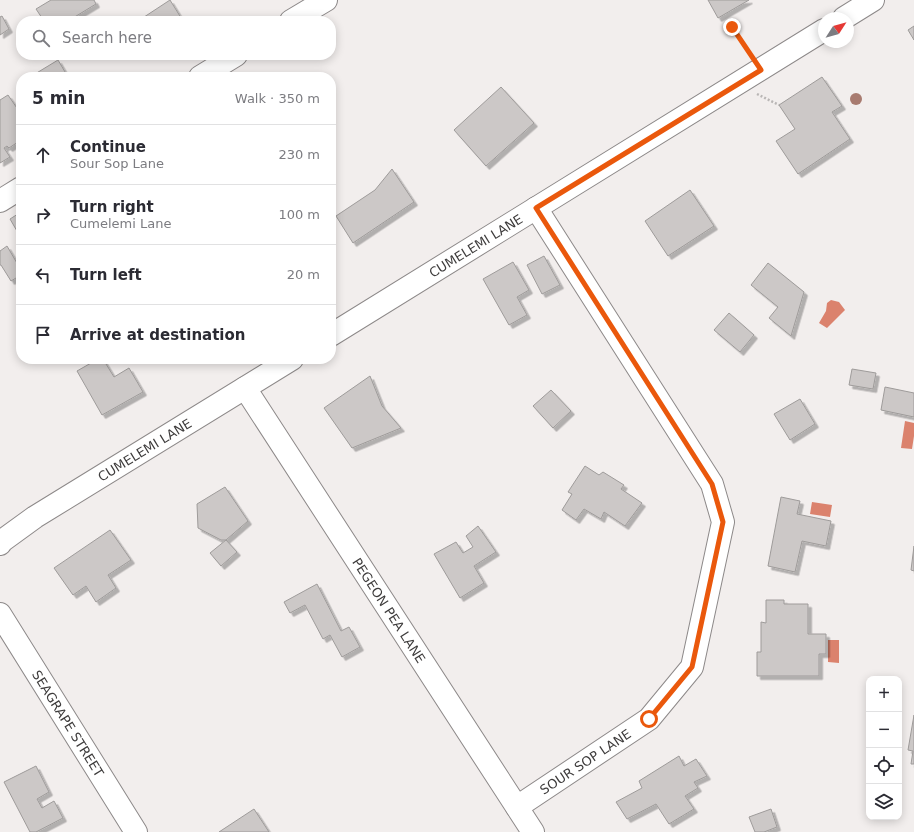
<!DOCTYPE html>
<html lang="en">
<head>
<meta charset="utf-8">
<style>
  :root { --surface:#fff; --page:#f7f7f7; --text:#2b2b33; --muted:#7c7c81; --line:#e1e1e2 }
  body { margin:0; font-family:"DejaVu Sans",sans-serif; background:var(--page); color:var(--text) }
  .controls { position:absolute; right:12px; bottom:12px; display:grid; overflow:hidden; border-radius:8px; box-shadow:0 2px 10px #0003 }
  .controls button { width:36px; height:36px; display:grid; place-items:center; padding:0; border:0; border-bottom:1px solid var(--line); background:var(--surface); color:var(--text); font:20px sans-serif }
  .compass { position:absolute; left:818px; top:12px; width:36px; height:36px; border-radius:50%; background:var(--surface); box-shadow:0 2px 10px #0003; rotate:54deg }
  .stop { position:absolute; width:12px; height:12px; margin:-9px; border:3px solid #ea580c; border-radius:50%; background:#fff }
  .stop.end { background:#ea580c; border-color:#fff; box-shadow:0 1px 4px #0008 }
  .list { margin:0; padding:0; list-style:none }
  h2 { display:flex; justify-content:space-between; align-items:center; height:52px; margin:0; padding:0 16px; font-size:17px }
  h2 small { font-size:13px; font-weight:400; color:var(--muted) }
  .list li { display:grid; grid-template-columns:26px 1fr auto; gap:12px; align-items:center; box-sizing:border-box; height:60px; padding:0 16px; border-top:1px solid var(--line) }
  .list b { display:block; font-size:15px; white-space:nowrap }
  .list p { margin:0; font-size:13px; white-space:nowrap; color:var(--muted) }
  .list em { font-size:13px; font-style:normal; color:var(--muted) }
  .icon { flex:none; width:22px; height:22px; fill:none; stroke:currentColor; stroke-width:2; stroke-linecap:round; stroke-linejoin:round }
  .map { position:relative; flex:none; width:914px; height:832px; overflow:hidden }
  .search { position:absolute; background:var(--surface); box-shadow:0 2px 10px #0003; left:16px; top:16px; width:320px; height:44px; display:flex; align-items:center; gap:10px; box-sizing:border-box; padding:0 14px; border-radius:16px; color:var(--muted); font-size:15px }
  .panel { position:absolute; background:var(--surface); box-shadow:0 2px 10px #0003; left:16px; top:72px; width:320px; height:292px; border-radius:16px }
  .map>svg:first-child { display:block }
  .water { fill:#db826d }
  .building { fill:#ccc8c7; stroke:#9e9b9a; filter:url(#shadow) }
  .lines { fill:none; stroke-linecap:round; stroke-linejoin:round }
  .minor-casing { stroke:#8d8989; stroke-width:24 }
  .path { stroke:#b9b6b5; stroke-width:2.5; stroke-dasharray:2 2; stroke-linecap:butt }
  .minor { stroke:#fff; stroke-width:22 }
  .tree { fill:#a87b70 }
  .route { stroke:#ea580c; stroke-width:5 }
  .labels { text-anchor:middle; stroke-width:4; stroke-linejoin:round; paint-order:stroke }
  .street-label { font-size:13px; fill:#3e3c3c; stroke:#f2eeed }
</style>
</head>
<body>
<div class="map">
<svg width="914" height="832" viewBox="0 0 914 832">
  <defs>
    <filter id="shadow"><feDropShadow dx="3.5" dy="3.5" stdDeviation="0" flood-color="#0004"/></filter>
  </defs>
  <rect width="100%" height="100%" fill="#f2eeed"/>
  <path class="water" d="M831 300 839 302 845 310 827 328 819 323 826 311 827 303Z
    M905 421 914 423V436L912 449 901 448Z
    M812 502 832 505 830 517 810 514Z
    M828 640H839V663L828 662Z"/>
  <path class="building" d="M51 0H94L96 4 68 21H44L36 9Z
    M170 0 183 21H138Z
    M708 0H749L718 18Z
    M2 16 9 29 0 35V17Z
    M914 26V40L908 30Z
    M58 60 68 77H30Z
    M822 77 842 106 832 112 850 139 798 174 776 141 795 129 779 105Z
    M501 87 534 123 486 166 454 130Z
    M8 95 21 114V130L20 131 21 132V140L9 148 7 146 4 148 10 157 0 163V100Z
    M392 169 414 202 353 243 336 216 375 190Z
    M690 190 714 226 668 256 645 221Z
    M21 212V238L10 219Z
    M7 246 21 270V275L11 281 1 265H0V251Z
    M544 256 560 285 542 294 527 265Z
    M513 262 529 290 517 297 527 315 509 325 483 279Z
    M768 263 804 292 791 336 769 318 778 307 751 285Z
    M729 313 754 335 740 352 714 330Z
    M98 359H103L114 377 129 368 143 392 102 415 77 371Z
    M852 369 876 373 873 389 849 385Z
    M370 376 382 406 401 428 352 448 324 408Z
    M885 387 914 393V417L881 410Z
    M551 390 571 411 553 428 533 406Z
    M800 399 815 424 790 440 774 414Z
    M585 466 599 475 603 472 624 485 621 489 642 503 625 526 604 512 601 519 584 509 576 520 562 510 572 494 568 492Z
    M225 487 248 521 226 540H221L198 528 197 504Z
    M781 497 800 501 797 514 831 521 826 546 802 541 795 572 768 566Z
    M478 526 496 552 474 566 484 583 460 598 434 554 456 542 463 553 473 547 466 536Z
    M110 530 131 560 108 575 116 588 96 602 86 586 73 595 54 568Z
    M226 540 237 552 221 566 210 553Z
    M914 546V571L911 570Z
    M317 584 341 631 349 627 360 647 342 657 330 635 323 639 305 605 290 613 284 602Z
    M766 600H784V604H808V634H826V654H819V676H757V652H761V622L766 623Z
    M914 715V764H911L913 751 908 750Z
    M679 756 684 766 696 759 707 776 694 782 698 788 685 796 694 809 669 824 656 804 627 819 616 802 642 788 639 781Z
    M36 766 49 792 37 799 42 808 54 801 63 818 36 832H30L4 782Z
    M254 809 269 832H219Z
    M771 809 777 827 764 832H755L749 817Z"/>
  <g class="lines">
    <g class="minor-casing">
      <g id="minor">
        <path d="M844 18 873 0"/>
        <path d="M291 21 326 0"/>
        <path d="M200 77 236 55"/>
        <path d="M0 201 21 188"/>
        <path id="s1" d="M331 335 824 30"/>
        <path id="s2" d="M245 388 533 832"/>
        <path id="s3" d="M0 544 2 541 35 517 292 359"/>
        <path id="s4" d="M0 614 136 832"/>
        <path id="s5" d="M517 807 649 719 692 667 723 522 712 484 536 208"/>
      </g>
    </g>
    <path class="path" d="M732 27 750 54
      M757 94 779 105"/>
    <use href="#minor" class="minor"/>
  </g>
  <circle class="tree" cx="856" cy="99" r="6"/>
  <g class="lines">
    <path class="route" d="M649 719 692 667 723 522 712 484 536 208 761 70 732 27"/>
  </g>
  <g class="labels">
    <g class="street-label">
      <text dy="5" stroke="none"><textPath href="#s1" startOffset="170">CUMELEMI LANE</textPath></text>
      <text dy="5" stroke="none"><textPath href="#s3" startOffset="173">CUMELEMI LANE</textPath></text>
      <text dy="5" stroke="none"><textPath href="#s2" startOffset="265">PEGEON PEA LANE</textPath></text>
      <text dy="5" stroke="none"><textPath href="#s4" startOffset="129">SEAGRAPE STREET</textPath></text>
      <text dy="5" stroke="none"><textPath href="#s5" startOffset="82">SOUR SOP LANE</textPath></text>
    </g>
  </g>
</svg>
<div class="controls">
<button>+</button>
<button>−</button>
<button><svg class="icon" aria-label="locate" viewBox="0 0 24 24"><circle cx="12" cy="12" r="6"/><path d="M12 2v4M12 18v4M2 12h4M18 12h4"/></svg></button>
<button><svg class="icon" aria-label="layers" viewBox="0 0 24 24"><path d="M12 4l9 5-9 5-9-5zM3 14l9 5 9-5"/></svg></button>
</div>
<svg class="compass" viewBox="-18 -18 36 36"><path d="M0-13l5 13h-10z" fill="#e53935"/><path d="M0 13l5-13h-10z" fill="#7c7c81"/></svg>
<div class="stop" style="left:649px;top:719px"></div>
<div class="stop end" style="left:732px;top:27px"></div>
<div class="search"><svg class="icon" aria-label="search" viewBox="0 0 24 24"><circle cx="10" cy="10" r="6"/><path d="M15 15l6 6"/></svg>Search here</div>
<section class="panel">
<h2>5 min<small>Walk · 350 m</small></h2>
<ul class="list">
<li><svg class="icon" aria-label="ahead" viewBox="0 0 24 24"><path d="M12 20V5M6 11l6-6 6 6"/></svg><div><b>Continue</b><p>Sour Sop Lane</p></div><em>230 m</em></li>
<li><svg class="icon" aria-label="right" viewBox="0 0 24 24"><path d="M7 20v-9h11M14 6l5 5-5 5"/></svg><div><b>Turn right</b><p>Cumelemi Lane</p></div><em>100 m</em></li>
<li><svg class="icon" aria-label="left" viewBox="0 0 24 24"><path d="M17 20v-9H6M10 6l-5 5 5 5"/></svg><div><b>Turn left</b></div><em>20 m</em></li>
<li><svg class="icon" aria-label="arrive" viewBox="0 0 24 24"><path d="M6 21V4h12l-3 4 3 4H6"/></svg><div><b>Arrive at destination</b></div></li>
</ul>
</section>
</div>
</body>
</html>
